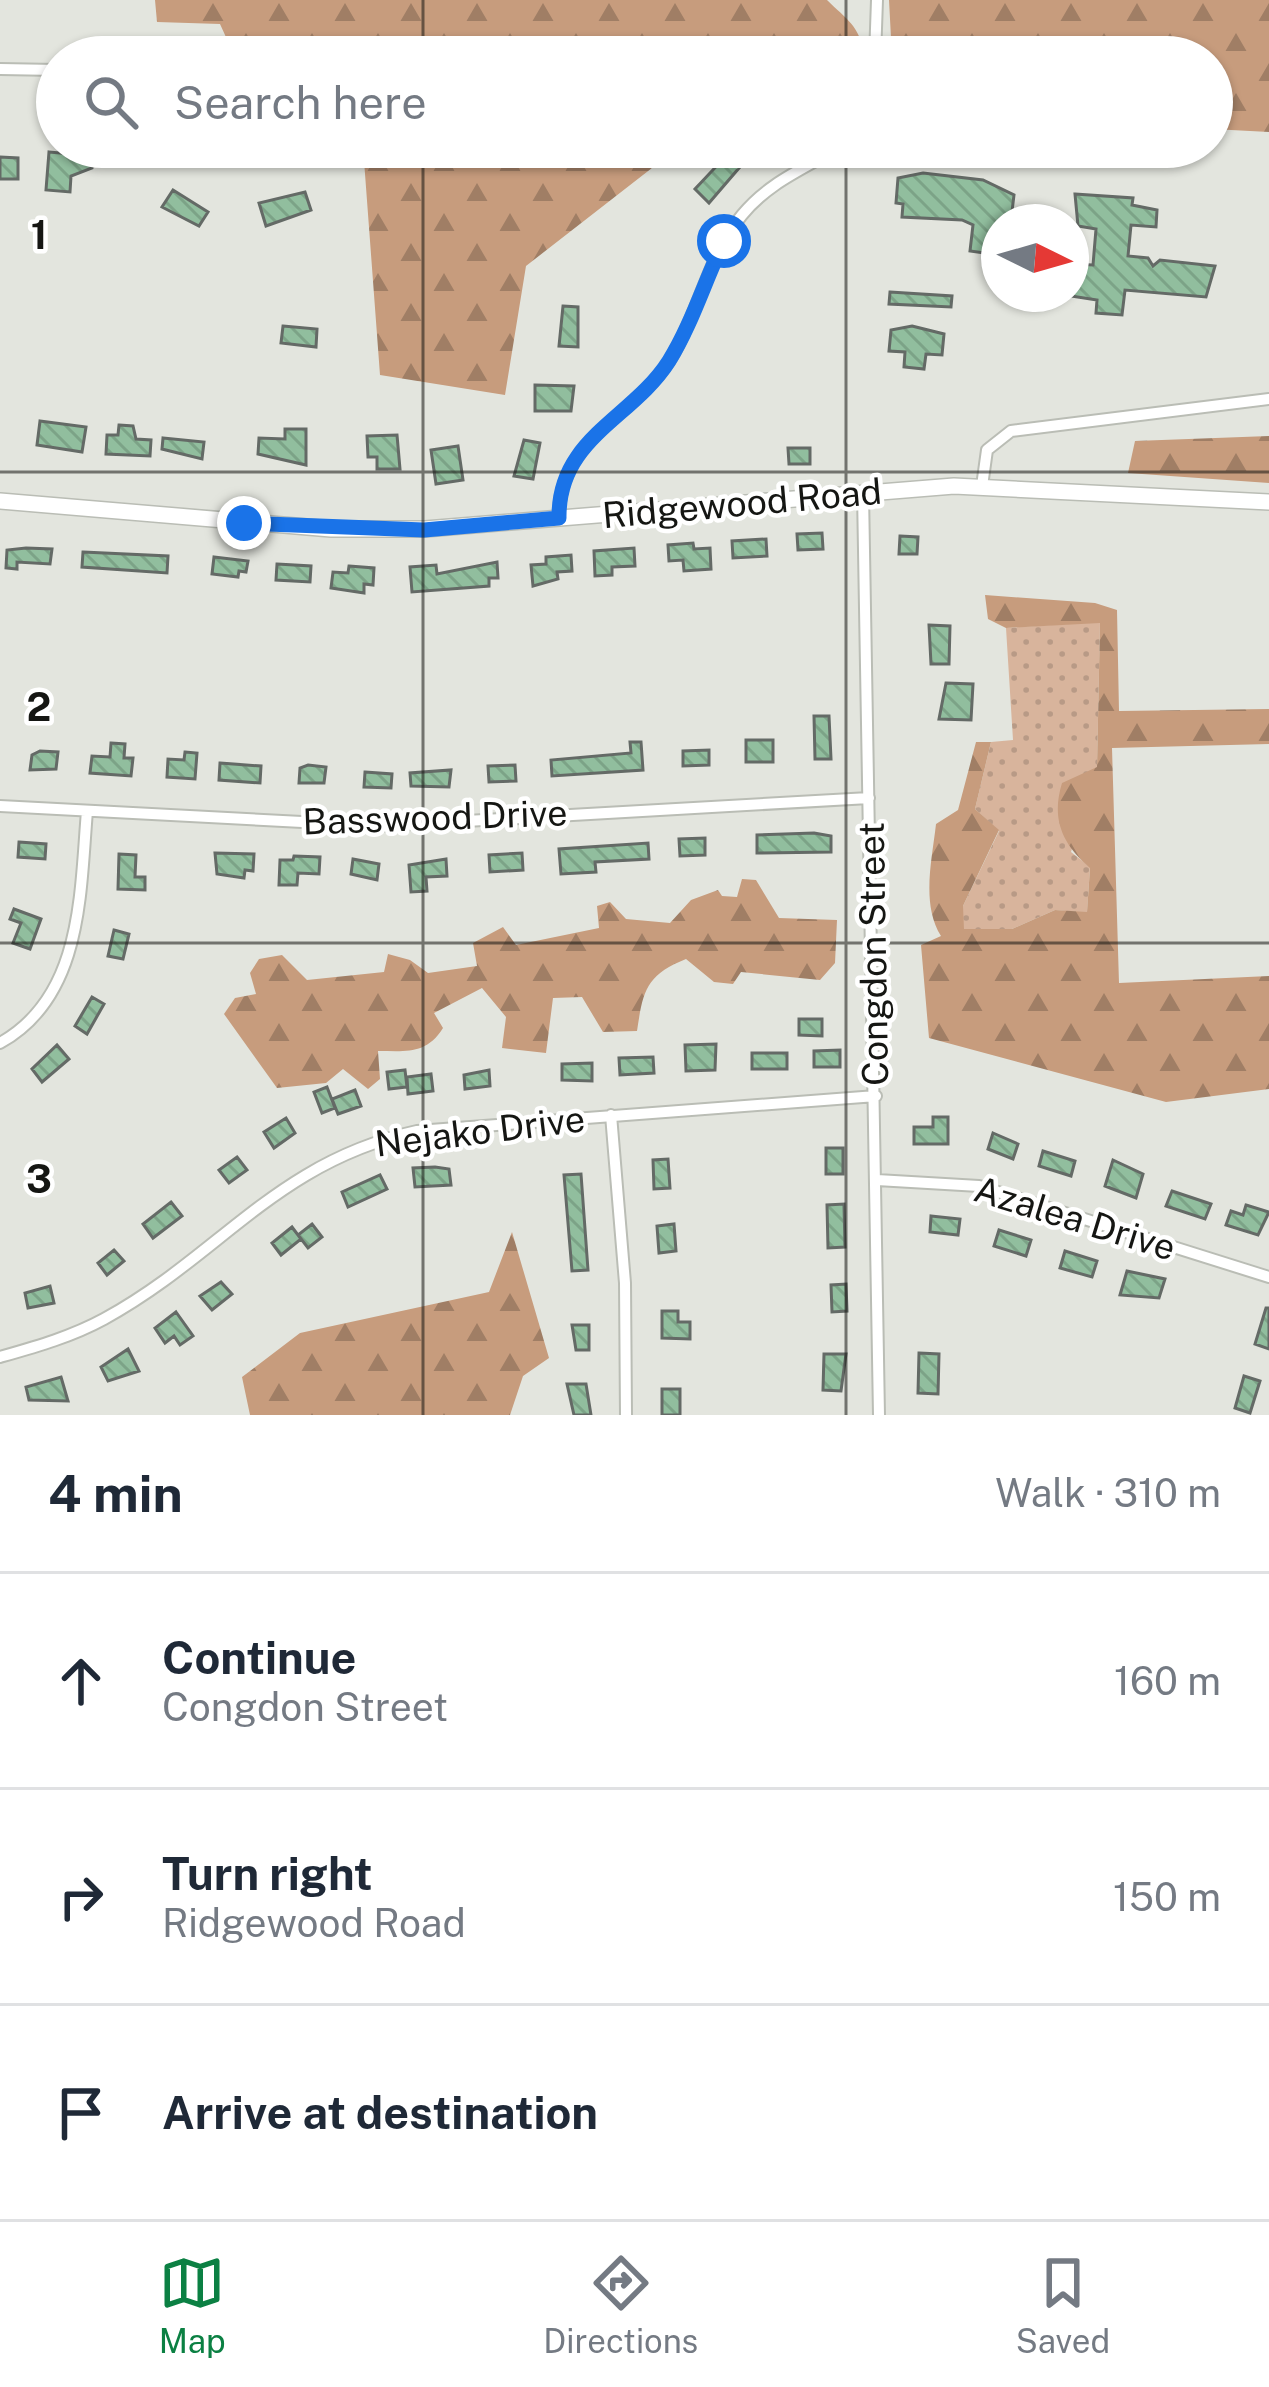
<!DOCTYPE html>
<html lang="en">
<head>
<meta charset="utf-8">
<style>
  :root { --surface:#fff; --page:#f6f6f7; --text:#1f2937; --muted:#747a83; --line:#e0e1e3; --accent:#0b8043 }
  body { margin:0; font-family:"Public Sans",sans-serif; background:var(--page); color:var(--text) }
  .compass { position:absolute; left:981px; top:204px; width:108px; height:108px; border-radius:50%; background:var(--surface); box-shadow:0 3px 9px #0004; rotate:95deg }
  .stop { position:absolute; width:36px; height:36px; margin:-27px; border:9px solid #1a73e8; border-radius:50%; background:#fff }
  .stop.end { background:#1a73e8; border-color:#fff; box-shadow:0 3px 12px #0008 }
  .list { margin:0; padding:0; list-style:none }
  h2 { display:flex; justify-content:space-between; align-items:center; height:156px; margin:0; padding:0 48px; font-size:51px }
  h2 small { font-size:39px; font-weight:400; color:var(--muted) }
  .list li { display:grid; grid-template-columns:78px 1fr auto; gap:36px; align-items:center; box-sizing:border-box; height:216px; padding:0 48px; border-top:3px solid var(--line) }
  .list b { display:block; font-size:45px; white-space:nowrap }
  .list p { margin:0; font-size:39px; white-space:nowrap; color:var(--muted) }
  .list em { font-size:39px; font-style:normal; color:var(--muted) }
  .icon { flex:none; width:66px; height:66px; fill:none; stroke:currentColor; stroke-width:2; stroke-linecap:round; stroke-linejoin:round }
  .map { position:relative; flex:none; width:1269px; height:1415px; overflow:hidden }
  .search { position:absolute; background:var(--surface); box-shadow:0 3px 9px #0004; left:36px; right:36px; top:36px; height:132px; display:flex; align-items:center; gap:30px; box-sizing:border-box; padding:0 42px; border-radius:66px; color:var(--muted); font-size:45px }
  .sheet { height:804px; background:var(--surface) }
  nav { display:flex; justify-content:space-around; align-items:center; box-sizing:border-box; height:168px; border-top:3px solid var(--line); background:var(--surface); font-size:33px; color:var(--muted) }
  nav a { display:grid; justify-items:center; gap:6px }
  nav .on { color:var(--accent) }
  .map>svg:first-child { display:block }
  .grass { fill:url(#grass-dots) }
  .forest { fill:url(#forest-firs) }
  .building { fill:url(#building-back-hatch); stroke:#646a66; stroke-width:3 }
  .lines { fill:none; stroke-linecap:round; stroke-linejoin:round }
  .street-casing { stroke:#babdb5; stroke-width:14 }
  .secondary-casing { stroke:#babdb5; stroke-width:18 }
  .street { stroke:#fff; stroke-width:10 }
  .secondary { stroke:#fff; stroke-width:15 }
  .route { stroke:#1a73e8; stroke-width:15 }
  .grid { fill:none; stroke:#151613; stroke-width:3; stroke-opacity:0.55 }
  .labels { text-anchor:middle; stroke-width:9; stroke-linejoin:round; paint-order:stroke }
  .street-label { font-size:36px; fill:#151613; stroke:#fff }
  .grid-label { font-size:39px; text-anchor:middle; font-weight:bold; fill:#151613; stroke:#fff; stroke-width:9; stroke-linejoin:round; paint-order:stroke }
</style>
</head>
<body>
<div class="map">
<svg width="1269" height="1415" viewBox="0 0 1269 1415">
  <defs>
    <pattern id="grass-dots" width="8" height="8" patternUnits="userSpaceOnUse" patternTransform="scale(3)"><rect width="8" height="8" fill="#d8b49c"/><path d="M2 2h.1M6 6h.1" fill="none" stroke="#b89a86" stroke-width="1.8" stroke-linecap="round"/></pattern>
    <pattern id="forest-firs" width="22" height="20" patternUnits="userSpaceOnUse" patternTransform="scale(3)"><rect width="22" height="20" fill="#c79c7d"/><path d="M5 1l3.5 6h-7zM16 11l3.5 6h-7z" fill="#a07e65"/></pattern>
    <pattern id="building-back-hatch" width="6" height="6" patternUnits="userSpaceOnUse" patternTransform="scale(3)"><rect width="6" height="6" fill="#91be9e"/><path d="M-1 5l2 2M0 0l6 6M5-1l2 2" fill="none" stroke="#7ca387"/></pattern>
  </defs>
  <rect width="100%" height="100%" fill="#e3e5de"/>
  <path class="grass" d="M1100 622 1097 768 1071 852 1090 867 1087 913 1055 910 1012 929 963 930V906L999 831 975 809 991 742 1013 740 1006 628Z"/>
  <path class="forest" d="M155 0H827C846 19 864 29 862 57H235L220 24 157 22Z
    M889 0H1269V132L1212 129V57H892Z
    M363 147H679L526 266 505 395 380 375Z
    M1269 436V483L1128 473 1135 441Z
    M985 595 1095 603 1117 610 1119 711 1269 709V744L1112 748 1119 983 1269 976V1089L1166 1102 929 1038 921 945 941 936C921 904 932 860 936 824L958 810 976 742H991L975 809 999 830 963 906 964 929H1012L1055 910 1087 912 1090 868C1062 844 1051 819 1062 783L1097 767 1100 623 1006 628 988 619Z
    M742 879 756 880 779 918 837 920 835 963 820 980 741 972 733 984 714 982 686 959C646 975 643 991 637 1031L603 1032 582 997 553 998 546 1053 502 1048 506 1017 482 988 434 1013 443 1028C426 1055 406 1051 378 1051L380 1079 368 1089 343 1069 326 1083 277 1088 224 1014 235 998 256 994 250 973 259 959 282 955 307 980 384 972 388 954 410 960 428 973 477 966 473 943 503 927 516 945 599 928 597 906 610 902 626 919 670 923 691 900 718 890 722 896 737 897Z
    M512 1232 549 1358 523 1376 510 1415H250L242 1377 300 1333 489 1292Z"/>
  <path class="building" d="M49 152 93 156 92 168 71 176 70 192 46 190Z
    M726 156 739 168 709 203 695 189Z
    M0 157 18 158V179H0Z
    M923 173 983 180 1014 195 1011 220 999 222V255L970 251 973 225 962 220 902 217 903 204 896 203 898 178Z
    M173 190 208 212 199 226 162 207Z
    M305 192 311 210 266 226 259 203Z
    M1075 194 1133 198 1132 205 1157 210 1156 227 1131 225 1128 256 1148 258 1153 266 1160 260 1215 266 1206 297 1125 290 1122 315 1096 313 1097 300 1071 296V264L1093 265 1096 229 1078 226Z
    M890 292 952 296 951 307 889 304Z
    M563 306 578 307V347L559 346Z
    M283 326 317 329 316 347 281 343Z
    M912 326 944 334 942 355 926 354 924 369 904 367 905 352 889 351 891 330Z
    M535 385 574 386 571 411H535Z
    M40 421 86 427 82 452 37 445Z
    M119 425 133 426 136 439 151 440 150 456 106 454 107 435H118Z
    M285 429H306V465L258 454 259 438 285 439Z
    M397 435 400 469H377V457H368L367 436Z
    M163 438 204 442 202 459 162 449Z
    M524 440 540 443 533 479 514 476Z
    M458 446 463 480 436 484 431 450Z
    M788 448H810V464H789Z
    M822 533 823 549 798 550 797 534Z
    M900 536 918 537 917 554H899Z
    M766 539 767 556 733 558 732 541Z
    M693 543 694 549 710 548 711 569 684 571 683 560 669 561 668 545Z
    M26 548 52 549 50 564 17 562V569L6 568 7 550Z
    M634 548 635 566 612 567V575L595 576 594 551Z
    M83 552 168 556 167 573 82 567Z
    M571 555 572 571 557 572 558 579 533 586 531 565 546 564V557Z
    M214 557 248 561 246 572 239 571 238 577 212 574Z
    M497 562 498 578H489V586L412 592 410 567 436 565 437 574Z
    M277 564 311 566 310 582 276 580Z
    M349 566 374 568 373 585 364 584V593L331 588 333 572 348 573Z
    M929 625 950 626 949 664H931Z
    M946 683 973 684 971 720 939 719Z
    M814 716H829L831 759H815Z
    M746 740H773V762H746Z
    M630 742H641L643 770 552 776 551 760 631 753Z
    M111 743 125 744 124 758H133L131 776 90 773 92 756 110 757Z
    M709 750V765L683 766V751Z
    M40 751 58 752 56 769 30 770 32 755Z
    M185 752 197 753 195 779 167 777 168 759 184 760Z
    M220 763 261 766 260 783 219 780Z
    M308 765 326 767 324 783H299L300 768Z
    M515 765 516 781 489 782 488 766Z
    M451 770 449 787 411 786 410 773Z
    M365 772 392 774 391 788 364 787Z
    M814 833 831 836V852L757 853V835Z
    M705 838V855L680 856 679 839Z
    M19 842 46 844 45 859 18 857Z
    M648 843 649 859 595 862 596 872 561 874 559 849Z
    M215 853 254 854 253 871 245 870 244 878 217 874Z
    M522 853 523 870 490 872 489 855Z
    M119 854 136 855 135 877H145V890L118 889Z
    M294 856 320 857 319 874 298 873 297 885H279L280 860H293Z
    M353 859 379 864 377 880 351 874Z
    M446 859 447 876 426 877 427 891 411 892 409 865Z
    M14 909 41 919 30 949 13 943 21 923 10 919Z
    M114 930 129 934 123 959 108 956Z
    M92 997 104 1004 87 1034 75 1026Z
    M799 1019H822V1036L799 1035Z
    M716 1044 715 1070 686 1071 685 1045Z
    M57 1045 69 1059 42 1082 32 1069Z
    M840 1050V1067H814V1051Z
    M752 1053H787V1069H752Z
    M653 1057 654 1073 620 1075 619 1058Z
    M592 1063V1081L562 1080V1064Z
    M405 1070 407 1087 389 1089 387 1072Z
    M489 1070 490 1086 465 1089 464 1075Z
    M431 1074 433 1091 408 1094 407 1077Z
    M327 1087 335 1108 322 1113 314 1092Z
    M355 1090 361 1106 338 1114 332 1099Z
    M933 1117H948V1144H914V1127H933Z
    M286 1118 295 1133 274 1148 264 1132Z
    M993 1133 1018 1144 1013 1159 988 1149Z
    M826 1148H843V1174H826Z
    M1043 1151 1075 1161 1071 1176 1039 1166Z
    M237 1157 247 1170 229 1183 219 1170Z
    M668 1159 670 1188 654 1189 653 1160Z
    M1113 1160 1143 1174 1136 1198 1105 1186Z
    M435 1167 449 1169 451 1185 415 1187 413 1168Z
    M581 1174 588 1270 572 1271 564 1175Z
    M380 1175 387 1189 348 1207 342 1192Z
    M1172 1191 1211 1204 1205 1219 1166 1206Z
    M171 1202 182 1216 153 1238 143 1224Z
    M844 1204 845 1247 828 1248 827 1205Z
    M1246 1205 1269 1212 1258 1235 1226 1225 1231 1211 1243 1215Z
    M931 1216 960 1219 958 1235 930 1232Z
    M312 1224 322 1237 308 1248 298 1235Z
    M674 1224 676 1251 659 1253 657 1226Z
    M292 1227 301 1239 281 1255 272 1243Z
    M999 1230 1031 1240 1026 1256 994 1246Z
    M114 1250 124 1261 107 1275 98 1263Z
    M1065 1251 1097 1261 1092 1277 1060 1268Z
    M1127 1271 1165 1279 1159 1298 1120 1295Z
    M221 1282 232 1294 212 1310 200 1296Z
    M846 1284 847 1311 832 1312 831 1285Z
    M50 1286 54 1303 28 1308 25 1293Z
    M1266 1308H1269V1349L1255 1344Z
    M662 1311H678V1322H690V1339L662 1338Z
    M176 1312 193 1336 180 1345 174 1336 165 1343 155 1328Z
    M572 1325H589V1350H576Z
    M128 1349 139 1371 108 1381 101 1367Z
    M919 1353 939 1354 938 1394 918 1393Z
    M824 1354H846L841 1391 823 1390Z
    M1244 1376 1260 1381 1250 1413 1235 1408Z
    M61 1377 68 1401 29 1400 26 1387Z
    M567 1384H586L591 1415H574Z
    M662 1389H680V1415H662Z"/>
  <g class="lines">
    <g class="street-casing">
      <path id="street" d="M875 57 877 0
        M0 69 57 70
        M982 486 987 450 1011 431 1269 399
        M863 493 879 1415
        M559 518C558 437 636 417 672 357 699 311 708 256 742 215 769 182 804 169 840 147
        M0 806 379 826 869 798
        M0 1043C83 997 80 893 87 811
        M611 1115 625 1283 626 1415
        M877 1180 979 1186 1269 1277
        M0 1357C35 1347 71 1337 104 1319 221 1255 276 1162 417 1131L876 1096"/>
    </g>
    <g class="secondary-casing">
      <path id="secondary" d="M0 501 331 529H425L954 486 1269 502"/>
    </g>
    <use href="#street" class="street"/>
    <use href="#secondary" class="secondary"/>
  </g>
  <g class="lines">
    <path class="route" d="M244 523 424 530 559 518C558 438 632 419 669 361 692 324 705 280 724 241"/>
  </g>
  <path class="grid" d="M423 0V57M846 0V57M423 147V1415M846 147V1415M0 472H1269M0 943H1269"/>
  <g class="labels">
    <g class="street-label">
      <text transform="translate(742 503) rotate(-5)" y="13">Ridgewood Road</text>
      <text transform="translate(435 817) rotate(-2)" y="13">Basswood Drive</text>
      <text transform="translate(873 954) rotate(-91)" y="13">Congdon Street</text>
      <text transform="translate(480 1131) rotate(-7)" y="13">Nejako Drive</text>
      <text transform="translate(1075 1218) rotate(17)" y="13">Azalea Drive</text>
    </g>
  </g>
  <g class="grid-label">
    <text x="39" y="249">1</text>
    <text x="39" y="721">2</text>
    <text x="39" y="1193">3</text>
  </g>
</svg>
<svg class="compass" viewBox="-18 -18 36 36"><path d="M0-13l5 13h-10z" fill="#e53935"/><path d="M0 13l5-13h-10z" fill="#747a83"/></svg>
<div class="stop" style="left:724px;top:241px"></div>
<div class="stop end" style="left:244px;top:523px"></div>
<div class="search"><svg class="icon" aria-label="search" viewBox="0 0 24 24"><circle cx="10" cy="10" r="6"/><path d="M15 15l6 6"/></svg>Search here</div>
</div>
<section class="sheet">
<h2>4 min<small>Walk · 310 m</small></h2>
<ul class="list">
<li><svg class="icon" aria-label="ahead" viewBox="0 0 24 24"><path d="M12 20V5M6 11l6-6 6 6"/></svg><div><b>Continue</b><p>Congdon Street</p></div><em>160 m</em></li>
<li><svg class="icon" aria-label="right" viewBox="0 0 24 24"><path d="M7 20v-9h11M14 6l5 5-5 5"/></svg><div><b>Turn right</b><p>Ridgewood Road</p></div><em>150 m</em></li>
<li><svg class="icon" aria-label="arrive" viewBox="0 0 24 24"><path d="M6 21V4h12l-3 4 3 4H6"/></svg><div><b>Arrive at destination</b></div></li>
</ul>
</section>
<nav>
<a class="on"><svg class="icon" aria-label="map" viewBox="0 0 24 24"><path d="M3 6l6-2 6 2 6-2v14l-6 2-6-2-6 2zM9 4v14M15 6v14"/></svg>Map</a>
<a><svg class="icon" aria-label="directions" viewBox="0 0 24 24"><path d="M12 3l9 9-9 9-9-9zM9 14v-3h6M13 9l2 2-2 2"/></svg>Directions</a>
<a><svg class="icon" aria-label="saved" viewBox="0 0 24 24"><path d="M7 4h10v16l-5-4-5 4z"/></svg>Saved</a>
</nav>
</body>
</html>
